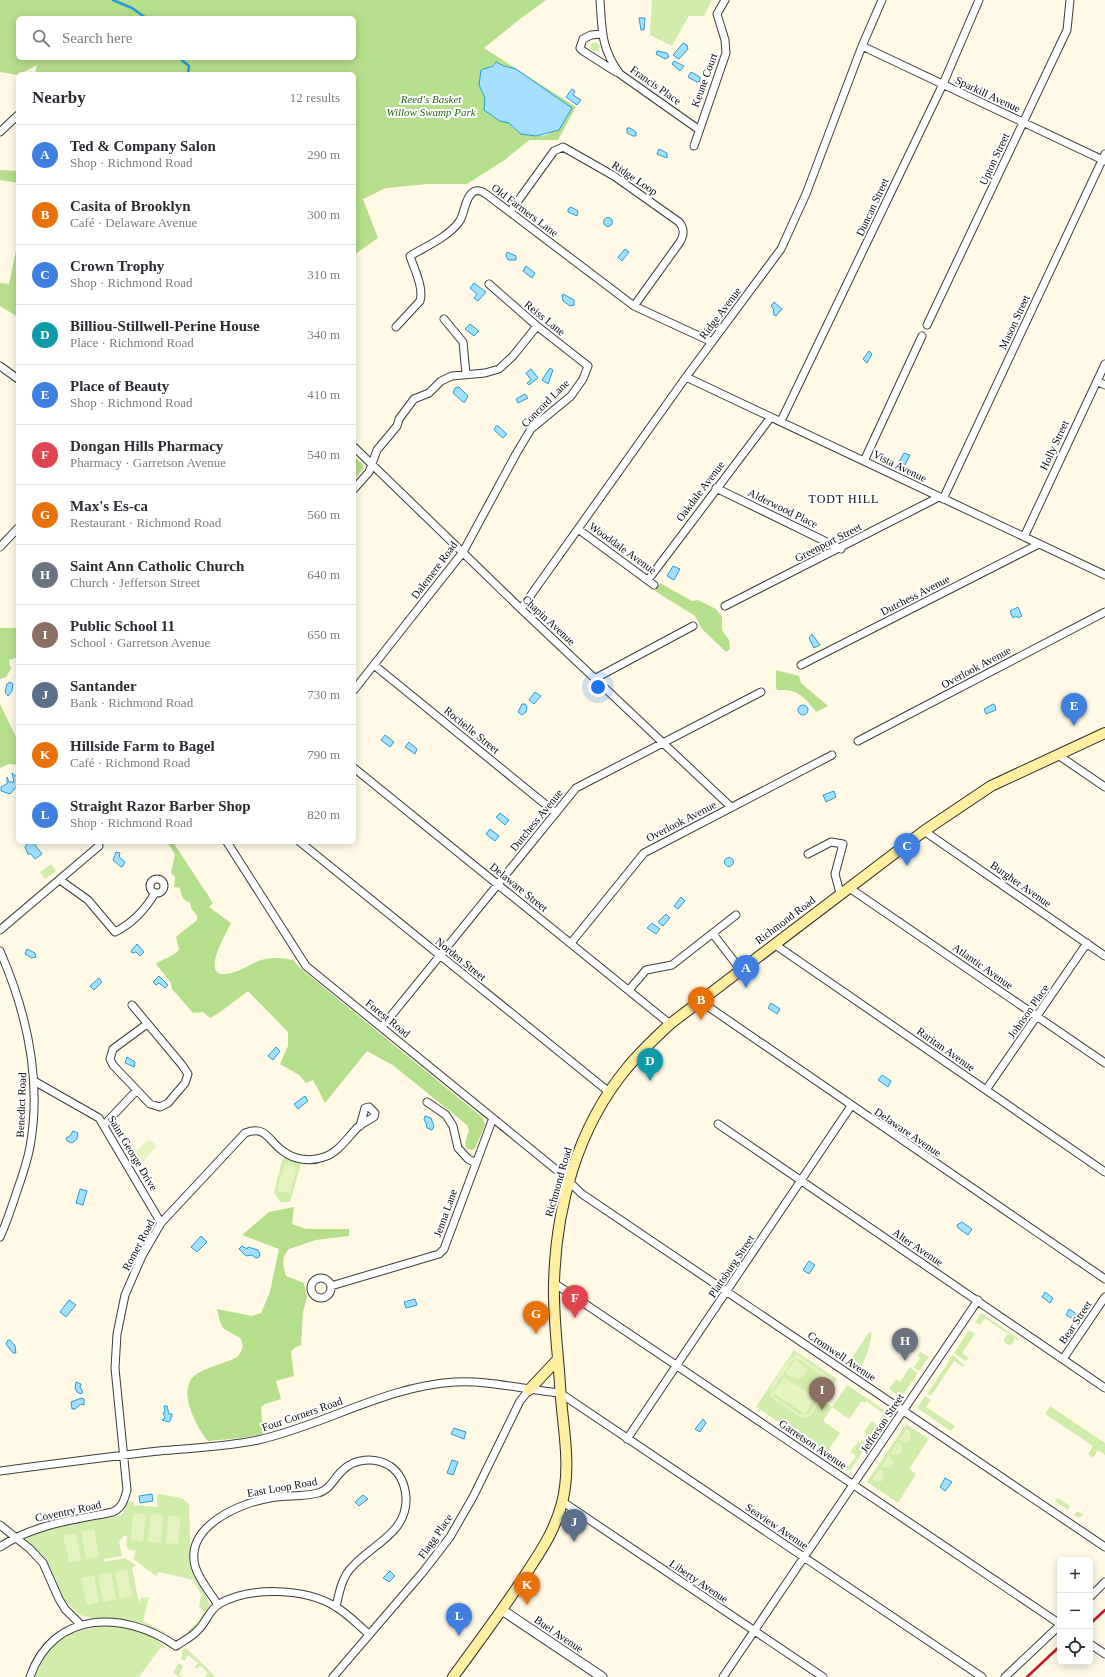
<!DOCTYPE html>
<html lang="en">
<head>
<meta charset="utf-8">
<style>
  :root { --surface:#fff; --page:#f2f2f3; --text:#2b2b33; --muted:#7c7c81; --line:#e1e1e2; --accent:#ea580c }
  body { margin:0; font-family:"Times New Roman",serif; background:var(--page); color:var(--text) }
  .controls { position:absolute; right:12px; bottom:12px; display:grid; overflow:hidden; border-radius:6px; box-shadow:0 2px 10px #0003 }
  .controls button { width:36px; height:36px; display:grid; place-items:center; padding:0; border:0; border-bottom:1px solid var(--line); background:var(--surface); color:var(--text); font:20px sans-serif }
  .you { position:absolute; left:598px; top:687px; width:14px; height:14px; margin:-10px; border:3px solid #fff; border-radius:50%; background:#1a73e8; box-shadow:0 0 0 6px #1a73e833 }
  .badge { display:grid; place-items:center; width:26px; height:26px; border-radius:50%; background:var(--accent); color:#fff; font-size:13px; font-weight:700 }
  .pin { position:absolute; translate:-50% -33px; filter:drop-shadow(0 1px 2px #0008) }
  .pin::after { content:''; position:absolute; top:21px; width:14px; height:12px; background:inherit; clip-path:polygon(0 0,100% 0,50% 100%) }
  .list { margin:0; padding:0; list-style:none }
  h2 { display:flex; justify-content:space-between; align-items:center; height:52px; margin:0; padding:0 16px; font-size:17px }
  h2 small { font-size:13px; font-weight:400; color:var(--muted) }
  .list li { display:grid; grid-template-columns:26px 1fr auto; gap:12px; align-items:center; box-sizing:border-box; height:60px; padding:0 16px; border-top:1px solid var(--line) }
  .list b { display:block; font-size:15px; white-space:nowrap }
  .list p { margin:0; font-size:13px; white-space:nowrap; color:var(--muted) }
  .list em { font-size:13px; font-style:normal; color:var(--muted) }
  .icon { flex:none; width:22px; height:22px; fill:none; stroke:currentColor; stroke-width:2; stroke-linecap:round; stroke-linejoin:round }
  .map { position:relative; flex:none; width:1105px; height:1677px; overflow:hidden }
  .search { position:absolute; background:var(--surface); box-shadow:0 2px 10px #0003; left:16px; top:16px; width:340px; height:44px; display:flex; align-items:center; gap:10px; box-sizing:border-box; padding:0 14px; border-radius:6px; color:var(--muted); font-size:15px }
  .panel { position:absolute; background:var(--surface); box-shadow:0 2px 10px #0003; left:16px; top:72px; width:340px; height:772px; border-radius:6px }
  .map>svg:first-child { display:block }
  .green { fill:#d1edac }
  .forest { fill:#b5df8a; fill-rule:evenodd }
  .pitch { fill:#e4f3bf; fill-rule:evenodd }
  .water { fill:#a4e0fd; stroke:#249cdb }
  .lines { fill:none; stroke-linecap:round; stroke-linejoin:round }
  .stream { stroke:#249cdb; stroke-width:2.5 }
  .minor-casing { stroke:#3c3c3c; stroke-width:9 }
  .tertiary-casing { stroke:#3c3c3c; stroke-width:11 }
  .secondary-casing { stroke:#2b2b2b; stroke-width:12 }
  .minor { stroke:#fff; stroke-width:7 }
  .tertiary { stroke:#fff; stroke-width:9 }
  .secondary { stroke:#ffefa1; stroke-width:10 }
  .rail { stroke:#c61527; stroke-width:2.5 }
  .labels { text-anchor:middle; stroke-width:4; stroke-linejoin:round; paint-order:stroke }
  .street-label { font-size:11px; fill:#090909; stroke:#fff }
  .park-label { font-size:11px; font-style:italic; fill:#2a6615; stroke:#fff }
  .neighbourhood-label { font-size:12px; letter-spacing:1px; fill:#090909; stroke:#fff }
</style>
</head>
<body>
<div class="map">
<svg width="1105" height="1677" viewBox="0 0 1105 1677">
  <rect width="100%" height="100%" fill="#fff9e6"/>
  <path class="green" d="M652 0H712L704 16H689L672 46 650 35Z
    M590.5 47a4.5 4.5 0 1 1 9 0a4.5 4.5 0 1 1-9 0Z
    M51 864 56 871 45 879 40 872Z
    M283 1157 301 1163 290 1202H280L274 1192Z
    M981 1313 1020 1340H1017L985 1318 980 1325 975 1322Z
    M969 1330 975 1334 962 1353 969 1358 965 1361 954 1353Z
    M869 1332 872 1333 868 1351 860 1370 849 1362Z
    M1004 1340a5 5 0 1 1 10 0a5 5 0 1 1-10 0Z
    M794 1350 837 1379 823 1400 832 1407 847 1385 889 1413 872 1439 864 1437 866 1434 864 1432 872 1421 877 1425 884 1414 866 1401 865 1403 862 1401 849 1419 832 1407 823 1421 840 1433 827 1452 848 1467 856 1456 850 1452 858 1442 860 1443 862 1440 866 1442 867 1445 850 1471 756 1407Z
    M920 1352 929 1357 919 1371 911 1366 914 1367 920 1358 917 1356Z
    M953 1355 964 1365 963 1367 954 1361 931 1396 927 1394Z
    M910 1367 918 1373 901 1398 889 1389 896 1379 900 1382Z
    M925 1396 931 1400 926 1407 955 1426 951 1431 917 1408Z
    M1050 1406 1105 1443V1455L1098 1450 1093 1458 1088 1454 1093 1446 1045 1414Z
    M906 1424 929 1439 909 1469 916 1474 898 1503 867 1482Z
    M1105 1479 1080 1518 1074 1515 1077 1511 1082 1514Z
    M160 1494 182 1498 189 1504 191 1563 210 1605C207 1617 197 1627 188 1635V1631L199 1620 204 1611 199 1607 201 1595 194 1580 159 1572 156 1576 133 1559 136 1551 129 1550 126 1545 127 1535 124 1536 119 1542 122 1556 104 1559V1562L125 1558 136 1565 132 1568 139 1603 141 1598 149 1597 143 1621 165 1632V1635L145 1625 129 1621 94 1619 80 1615 63 1599 50 1567 26 1541C34 1525 102 1520 120 1516L124 1512 127 1501 134 1502V1505L157 1507V1496Z
    M1058 1498 1070 1506 1068 1510 1055 1501Z
    M105 1626C126 1626 151 1632 166 1648L165 1649 161 1647 139 1677H34C44 1642 71 1630 105 1626Z
    M186 1648 216 1677H205L208 1673 201 1666 195 1669V1667L198 1663 188 1655 185 1661 181 1659 183 1650Z
    M179 1663 183 1666 179 1675 182 1677H179L173 1672Z"/>
  <path class="forest" d="M0 0H546L520 19 484 48 576 107 558 140H529L506 159 467 184H427L386 188 363 199 378 238 354 255V74H35L37 65 18 75 0 72ZM18 18H354V58H18ZM496 62 504 66 516 69 572 108 566 118 547 135 536 136 521 134 509 123 500 121 484 110 485 98 479 85 480 78Z
    M0 170 18 171V183L0 180Z
    M17 246H18V317L0 306V283L9 284Z
    M354 456 363 465V469L354 480Z
    M660 583 692 601 698 600 716 609 722 617V630L729 640 730 649 726 652 702 629 695 616 655 591Z
    M0 628H18V657L9 660 10 667H12L6 677 0 679Z
    M776 670 799 676 801 683 828 706 816 712C804 696 798 689 777 690L776 687Z
    M0 704 18 741V765L9 764 0 768Z
    M167 842H173L213 903 209 907 231 923C226 934 197 982 231 973 243 970 253 962 265 959 275 957 284 958 293 960L300 968 483 1118 485 1125 475 1148 473 1150 467 1149 465 1143 469 1130 467 1125 394 1066 367 1051 325 1103 313 1080 306 1083 299 1075 280 1064 288 1046V1032L248 991 219 1013 210 1018 203 1012 193 1013 172 989 171 983 156 964C163 958 173 957 179 950L176 937 197 920V916L191 908 190 903C182 900 182 896 180 888L174 887 175 877 171 873 175 854Z
    M294 1207 292 1224 306 1229H349V1236L316 1240 289 1249C281 1258 283 1265 286 1276L304 1283 307 1297 303 1312 301 1345 294 1348 291 1352 294 1376 276 1381 281 1399 265 1404 261 1407 263 1434 241 1438 208 1441C197 1428 177 1392 194 1376 205 1367 224 1364 237 1357 242 1351 244 1347 241 1339 224 1326 222 1335 217 1309L252 1316 261 1313 270 1292 279 1249 242 1235 269 1212Z"/>
  <path class="pitch" d="M149 1139 157 1146 141 1163 130 1157Z
    M285 1164 297 1167 290 1194 277 1190Z
    M795 1353 834 1380 832 1383 831 1382 830 1387 810 1416 805 1418 800 1417 772 1398C765 1388 784 1368 790 1359L794 1357ZM794 1359 799 1360 826 1379 828 1383 809 1414 801 1415 774 1397 772 1390Z
    M796 1360 808 1370C804 1380 794 1382 786 1373L794 1361Z
    M784 1377 816 1398 805 1414 773 1393Z
    M907 1429 911 1433 910 1439 908 1442 899 1440Z
    M898 1442 901 1445 902 1450 899 1455 890 1454Z
    M889 1455 893 1460 892 1465 890 1468 881 1467Z
    M880 1469 883 1472 884 1477 881 1482 872 1480Z
    M133 1513 146 1514 143 1541 131 1540Z
    M151 1514 163 1515 161 1543 148 1542Z
    M168 1516 181 1517 178 1544 166 1543Z
    M94 1529 99 1556 86 1559 81 1532Z
    M76 1533 81 1560 69 1562 63 1535Z
    M127 1569 132 1596 120 1599 115 1572Z
    M111 1572 116 1599 103 1602 98 1575Z
    M94 1575 99 1602 87 1605 81 1578Z"/>
  <path class="water" d="M639 18H645L644 30H641Z
    M683 43 687 45 688 49 679 59 673 55Z
    M657 51 667 53 669 57 665 59 656 54Z
    M674 61 684 66 680 71 672 64Z
    M496 62 504 66 516 69 572 108 559 130 536 136 521 134 509 123 500 121 484 110 485 98 479 85 481 70 493 66Z
    M691 72 700 77V81L697 82 688 77Z
    M572 89 575 91 573 95 581 100 577 105 566 97Z
    M627 128H630L636 132V136H633L627 133Z
    M659 149 667 153V158L657 154Z
    M571 207 578 211 577 216 568 212V209Z
    M603.5 222a4.5 4.5 0 1 1 9 0a4.5 4.5 0 1 1-9 0Z
    M625 249 629 252 622 261 618 257Z
    M507 252 516 256V260H508L506 256Z
    M526 266 535 273 532 278 523 271Z
    M474 283 486 292 478 301 474 298 477 294 470 288Z
    M563 294 574 300V305L570 306 563 301 562 296Z
    M774 302 782 309 776 316 774 315 773 308 771 306Z
    M470 324 479 331 474 336 465 329Z
    M869 351 872 354 867 363 863 359Z
    M550 368 553 370 548 384 542 380Z
    M531 369 538 378 529 385 527 383 531 380 526 373Z
    M459 387 468 396 465 402H463L453 393 455 388Z
    M525 394 528 398 518 403 516 399Z
    M496 426H498L507 434 503 438 494 430Z
    M904 453 910 455 905 465 899 462Z
    M673 566 680 569 674 580 667 576Z
    M1018 607 1022 616 1018 618 1016 616 1013 618 1010 611Z
    M812 634 820 645 814 648 809 638Z
    M10 682 13 684 12 691 8 696 5 692 7 684Z
    M535 692 541 696 534 704 529 700Z
    M522 704H525L527 707 526 712 522 715 518 712Z
    M993 704 995 705 996 710 986 714 984 709Z
    M798 710a5 5 0 1 1 10 0a5 5 0 1 1-10 0Z
    M385 735 394 742 390 747 381 740Z
    M409 742 417 749 415 754 405 747Z
    M12 773 18 778V785L10 794 1 791V787L7 784V777L9 782H14Z
    M834 791 836 797 826 802 823 795Z
    M500 813 509 820 505 825 496 817Z
    M490 829 499 836 495 841 486 834Z
    M29 842H33L42 854 35 859 31 854H28L25 847Z
    M116 852 120 853 119 857 125 862 123 866 121 867 113 860Z
    M724.5 862a4.5 4.5 0 1 1 9 0a4.5 4.5 0 1 1-9 0Z
    M681 897 685 901 678 909 674 906Z
    M666 914 670 918 663 926 658 922Z
    M652 923 660 929 656 934 647 928Z
    M137 944 144 952 140 956 136 952 132 953 131 951Z
    M27 949 35 953 36 957 32 958 25 954Z
    M159 976 168 985 165 988 159 983 156 985 153 982Z
    M99 978 102 982 94 990 90 986Z
    M771 1003 780 1009 777 1014 768 1008Z
    M276 1047 280 1051 273 1060 268 1056Z
    M127 1057 135 1062 134 1067 125 1063Z
    M882 1075 891 1081 888 1087 878 1080Z
    M305 1096 308 1101 298 1109 294 1104Z
    M425 1116 431 1118 434 1126 432 1130 427 1128 426 1123 424 1120Z
    M73 1131 78 1133 77 1139 72 1143 67 1141 66 1138 70 1136Z
    M80 1189 87 1191 83 1205 76 1203Z
    M962 1222 972 1229 968 1235 958 1228 957 1225Z
    M201 1236 207 1242 197 1252 191 1247Z
    M242 1246 247 1249 248 1247 258 1250 260 1254 259 1257 256 1258 252 1255 246 1256 239 1249Z
    M809 1261 815 1265 809 1274 803 1270Z
    M1045 1292 1053 1298 1050 1303 1042 1297Z
    M415 1299 417 1305 406 1308 404 1302Z
    M69 1300 76 1305 66 1317 60 1312Z
    M1069 1309 1078 1315 1075 1320 1066 1315Z
    M8 1340H10L15 1346 16 1353H13L6 1344Z
    M76 1382 81 1384 80 1387 83 1392 81 1394 77 1392 75 1388Z
    M81 1398 84 1399V1405L81 1404 75 1409H72L71 1402Z
    M164 1406H167L169 1414H172V1417L170 1418 171 1420 169 1422 162 1420 165 1418 163 1413 165 1412Z
    M703 1419 706 1423 700 1432 695 1429Z
    M454 1428 466 1432 464 1439 451 1434Z
    M452 1460 458 1462 453 1475 447 1473Z
    M945 1478 952 1482 945 1491 940 1487Z
    M152 1494 153 1501 140 1503 139 1496Z
    M363 1495 368 1499 359 1506 355 1502Z
    M390 1571 395 1576 389 1582 383 1578Z"/>
  <g class="lines">
    <path class="stream" d="M113 0 132 8 146 18
      M179 58 189 66 188 74"/>
    <g class="minor-casing">
      <path id="minor" d="M600 0C602 30 601 49 620 74L698 129
        M602 34 591 35 583 39 580 48 583 51 616 72
        M862 46 1105 161
        M0 132 18 115
        M694 146 726 53 725 40 717 14 725 0
        M510 212 554 151 563 147 614 176 679 222C685 229 684 235 680 242L634 306
        M444 319 463 342 466 374
        M927 325 1067 30 1070 0
        M396 327 420 301C424 287 414 269 410 256 425 247 448 237 459 222 465 214 464 200 472 193 476 189 482 191 486 194L634 306 712 342
        M0 366 18 379
        M686 377 1105 575
        M1097 381 1105 385
        M781 421 943 84 979 0
        M354 447 521 609 731 807
        M864 461 922 336
        M716 488 841 549
        M354 489 369 472 377 450 397 426 399 419 414 399 429 393 441 381 452 376 485 373 499 369 513 356 537 326
        M943 499 1105 154
        M578 529 654 585
        M1024 537 1105 364
        M0 547 18 528
        M648 580 771 417
        M725 606 939 497
        M521 609 686 377 781 249 806 194 862 46 882 0
        M374 665 556 813
        M801 665 1039 544
        M596 678 693 626
        M354 690 463 552 516 454 531 429 571 396 583 379 588 366 537 326 489 284
        M858 741 1105 612
        M1058 755 1105 787
        M354 768 670 1024
        M924 831 1105 956
        M227 842 306 966 559 1172 582 1194 1105 1547
        M300 842 609 1092
        M808 854 831 842 843 844 835 874 840 893
        M150 886a7 7 0 1 1 14 0a7 7 0 1 1-14 0Z
        M60 880 88 900 115 932C133 923 145 910 155 893
        M848 887 1105 1063
        M0 930 99 846 98 842
        M713 934 740 969
        M571 943 644 853 832 755
        M774 944 1105 1172
        M0 951C27 1013 42 1080 30 1147 27 1162 22 1177 17 1191 12 1206 7 1222 0 1237
        M629 990 646 970 672 965 736 915
        M700 1001 1105 1279
        M132 1005 182 1065 188 1074 185 1083 168 1103 160 1107 150 1104 113 1065 110 1059 113 1049 147 1024
        M382 1027 576 788 761 692
        M34 1081 99 1118 161 1223
        M986 1090 1087 943
        M427 1102 446 1115 453 1126 458 1148 468 1159 476 1163
        M718 1124 1105 1388
        M104 1125 136 1091
        M311 1288a10 10 0 1 1 20 0a10 10 0 1 1-20 0Z
        M554 1283 1060 1624
        M331 1286 439 1254 444 1249 493 1118
        M1063 1359 1105 1297
        M627 1439 851 1106
        M0 1471C53 1464 106 1457 159 1451 192 1448 226 1447 258 1440 325 1425 386 1386 455 1382 488 1380 527 1390 560 1393L982 1677
        M563 1502 823 1677
        M0 1525 30 1549 43 1563 59 1599 65 1609 80 1624
        M0 1547C34 1524 74 1520 113 1512 123 1507 124 1500 127 1490L115 1368 117 1334 125 1295 142 1256 161 1223 245 1133C267 1125 268 1141 283 1151 294 1160 311 1162 324 1157 338 1153 348 1137 358 1127 363 1123 369 1120 374 1117L375 1113 369 1107 365 1108 360 1126
        M1090 1597 1105 1582
        M218 1605C210 1592 199 1580 195 1566 185 1526 240 1503 270 1498 286 1495 303 1497 318 1493 330 1490 334 1478 342 1471 354 1458 375 1457 390 1466 400 1473 405 1485 406 1497 408 1532 373 1544 353 1566 342 1576 339 1593 336 1607
        M1090 1644 1105 1654
        M30 1677C53 1610 124 1610 176 1646 183 1641 192 1637 198 1630 206 1623 209 1610 219 1604 250 1586 306 1588 336 1607 348 1614 358 1625 369 1634
        M333 1677 423 1572 450 1537 473 1497 520 1401 529 1390
        M723 1677 978 1300
        M1005 1677 1060 1625"/>
    </g>
    <g class="tertiary-casing">
      <path id="tertiary" d="M502 1610 602 1677"/>
    </g>
    <g class="secondary-casing">
      <path id="secondary" d="M529 1390 558 1359
        M453 1677C477 1644 502 1611 524 1577 540 1552 554 1533 562 1503 572 1464 562 1424 560 1385 558 1351 553 1317 554 1283 556 1207 577 1128 627 1068 640 1052 655 1038 670 1024L924 831 991 786 1105 733"/>
    </g>
    <use href="#minor" class="minor"/>
    <use href="#tertiary" class="tertiary"/>
    <use href="#secondary" class="secondary"/>
    <path class="rail" d="M1090 1624 1105 1610
      M1027 1677 1060 1646"/>
  </g>
  <g class="labels">
    <g class="street-label">
      <text transform="translate(704 80) rotate(-70)" y="4">Keune Court</text>
      <text transform="translate(656 85) rotate(35)" y="4">Francis Place</text>
      <text transform="translate(988 94) rotate(25)" y="4">Sparkill Avenue</text>
      <text transform="translate(994 159) rotate(-65)" y="4">Upton Street</text>
      <text transform="translate(635 178) rotate(34)" y="4">Ridge Loop</text>
      <text transform="translate(872 207) rotate(-65)" y="4">Duncan Street</text>
      <text transform="translate(525 210) rotate(37)" y="4">Old Farmers Lane</text>
      <text transform="translate(720 313) rotate(-53)" y="4">Ridge Avenue</text>
      <text transform="translate(545 318) rotate(39)" y="4">Reiss Lane</text>
      <text transform="translate(1014 322) rotate(-65)" y="4">Mason Street</text>
      <text transform="translate(545 403) rotate(-45)" y="4">Concord Lane</text>
      <text transform="translate(1054 445) rotate(-65)" y="4">Holly Street</text>
      <text transform="translate(900 466) rotate(26)" y="4">Vista Avenue</text>
      <text transform="translate(700 491) rotate(-53)" y="4">Oakdale Avenue</text>
      <text transform="translate(783 508) rotate(26)" y="4">Alderwood Place</text>
      <text transform="translate(828 542) rotate(-27)" y="4">Greenport Street</text>
      <text transform="translate(623 548) rotate(36)" y="4">Wooddale Avenue</text>
      <text transform="translate(434 570) rotate(-53)" y="4">Dalemere Road</text>
      <text transform="translate(915 595) rotate(-27)" y="4">Dutchess Avenue</text>
      <text transform="translate(549 620) rotate(43)" y="4">Chapin Avenue</text>
      <text transform="translate(976 667) rotate(-28)" y="4">Overlook Avenue</text>
      <text transform="translate(472 730) rotate(39)" y="4">Rochelle Street</text>
      <text transform="translate(536 820) rotate(-51)" y="4">Dutchess Avenue</text>
      <text transform="translate(681 821) rotate(-27)" y="4">Overlook Avenue</text>
      <text transform="translate(1021 884) rotate(35)" y="4">Burgher Avenue</text>
      <text transform="translate(519 887) rotate(39)" y="4">Delaware Street</text>
      <text transform="translate(785 920) rotate(-37)" y="4">Richmond Road</text>
      <text transform="translate(461 959) rotate(39)" y="4">Norden Street</text>
      <text transform="translate(983 966) rotate(35)" y="4">Atlantic Avenue</text>
      <text transform="translate(1028 1011) rotate(-55)" y="4">Johnson Place</text>
      <text transform="translate(388 1018) rotate(39)" y="4">Forest Road</text>
      <text transform="translate(946 1049) rotate(35)" y="4">Raritan Avenue</text>
      <text transform="translate(21 1105) rotate(-88)" y="4">Benedict Road</text>
      <text transform="translate(908 1132) rotate(34)" y="4">Delaware Avenue</text>
      <text transform="translate(133 1153) rotate(59)" y="4">Saint George Drive</text>
      <text transform="translate(558 1182) rotate(-74)" y="4">Richmond Road</text>
      <text transform="translate(445 1213) rotate(-70)" y="4">Jenna Lane</text>
      <text transform="translate(138 1245) rotate(-62)" y="4">Romer Road</text>
      <text transform="translate(918 1247) rotate(34)" y="4">Alter Avenue</text>
      <text transform="translate(731 1266) rotate(-56)" y="4">Plattsburg Street</text>
      <text transform="translate(1075 1322) rotate(-56)" y="4">Bear Street</text>
      <text transform="translate(842 1356) rotate(34)" y="4">Cromwell Avenue</text>
      <text transform="translate(302 1414) rotate(-19)" y="4">Four Corners Road</text>
      <text transform="translate(882 1423) rotate(-56)" y="4">Jefferson Street</text>
      <text transform="translate(813 1444) rotate(34)" y="4">Garretson Avenue</text>
      <text transform="translate(282 1487) rotate(-10)" y="4">East Loop Road</text>
      <text transform="translate(68 1511) rotate(-12)" y="4">Coventry Road</text>
      <text transform="translate(777 1526) rotate(34)" y="4">Seaview Avenue</text>
      <text transform="translate(435 1536) rotate(-55)" y="4">Flagg Place</text>
      <text transform="translate(699 1581) rotate(34)" y="4">Liberty Avenue</text>
      <text transform="translate(559 1634) rotate(34)" y="4">Buel Avenue</text>
    </g>
    <g class="park-label">
      <text x="431" y="103">Reed's Basket<tspan x="431" dy="13">Willow Swamp Park</tspan></text>
    </g>
    <g class="neighbourhood-label">
      <text x="844" y="503">TODT HILL</text>
    </g>
  </g>
</svg>
<div class="controls">
<button>+</button>
<button>−</button>
<button><svg class="icon" aria-label="locate" viewBox="0 0 24 24"><circle cx="12" cy="12" r="6"/><path d="M12 2v4M12 18v4M2 12h4M18 12h4"/></svg></button>
</div>
<div class="you"></div>
<div class="pin badge" style="left:746px;top:988px;background:#3f7fe0">A</div>
<div class="pin badge" style="left:701px;top:1020px;background:#e8710a">B</div>
<div class="pin badge" style="left:907px;top:866px;background:#3f7fe0">C</div>
<div class="pin badge" style="left:650px;top:1081px;background:#0f9aa8">D</div>
<div class="pin badge" style="left:1074px;top:726px;background:#3f7fe0">E</div>
<div class="pin badge" style="left:575px;top:1318px;background:#e0444e">F</div>
<div class="pin badge" style="left:536px;top:1334px;background:#e8710a">G</div>
<div class="pin badge" style="left:905px;top:1361px;background:#6b7280">H</div>
<div class="pin badge" style="left:822px;top:1410px;background:#8d6e63">I</div>
<div class="pin badge" style="left:574px;top:1542px;background:#5c6f8a">J</div>
<div class="pin badge" style="left:527px;top:1605px;background:#e8710a">K</div>
<div class="pin badge" style="left:459px;top:1636px;background:#3f7fe0">L</div>
<div class="search"><svg class="icon" aria-label="search" viewBox="0 0 24 24"><circle cx="10" cy="10" r="6"/><path d="M15 15l6 6"/></svg>Search here</div>
<section class="panel">
<h2>Nearby<small>12 results</small></h2>
<ul class="list">
<li><span class="badge" style="background:#3f7fe0">A</span><div><b>Ted &amp; Company Salon</b><p>Shop · Richmond Road</p></div><em>290 m</em></li>
<li><span class="badge" style="background:#e8710a">B</span><div><b>Casita of Brooklyn</b><p>Café · Delaware Avenue</p></div><em>300 m</em></li>
<li><span class="badge" style="background:#3f7fe0">C</span><div><b>Crown Trophy</b><p>Shop · Richmond Road</p></div><em>310 m</em></li>
<li><span class="badge" style="background:#0f9aa8">D</span><div><b>Billiou-Stillwell-Perine House</b><p>Place · Richmond Road</p></div><em>340 m</em></li>
<li><span class="badge" style="background:#3f7fe0">E</span><div><b>Place of Beauty</b><p>Shop · Richmond Road</p></div><em>410 m</em></li>
<li><span class="badge" style="background:#e0444e">F</span><div><b>Dongan Hills Pharmacy</b><p>Pharmacy · Garretson Avenue</p></div><em>540 m</em></li>
<li><span class="badge" style="background:#e8710a">G</span><div><b>Max's Es-ca</b><p>Restaurant · Richmond Road</p></div><em>560 m</em></li>
<li><span class="badge" style="background:#6b7280">H</span><div><b>Saint Ann Catholic Church</b><p>Church · Jefferson Street</p></div><em>640 m</em></li>
<li><span class="badge" style="background:#8d6e63">I</span><div><b>Public School 11</b><p>School · Garretson Avenue</p></div><em>650 m</em></li>
<li><span class="badge" style="background:#5c6f8a">J</span><div><b>Santander</b><p>Bank · Richmond Road</p></div><em>730 m</em></li>
<li><span class="badge" style="background:#e8710a">K</span><div><b>Hillside Farm to Bagel</b><p>Café · Richmond Road</p></div><em>790 m</em></li>
<li><span class="badge" style="background:#3f7fe0">L</span><div><b>Straight Razor Barber Shop</b><p>Shop · Richmond Road</p></div><em>820 m</em></li>
</ul>
</section>
</div>
</body>
</html>
